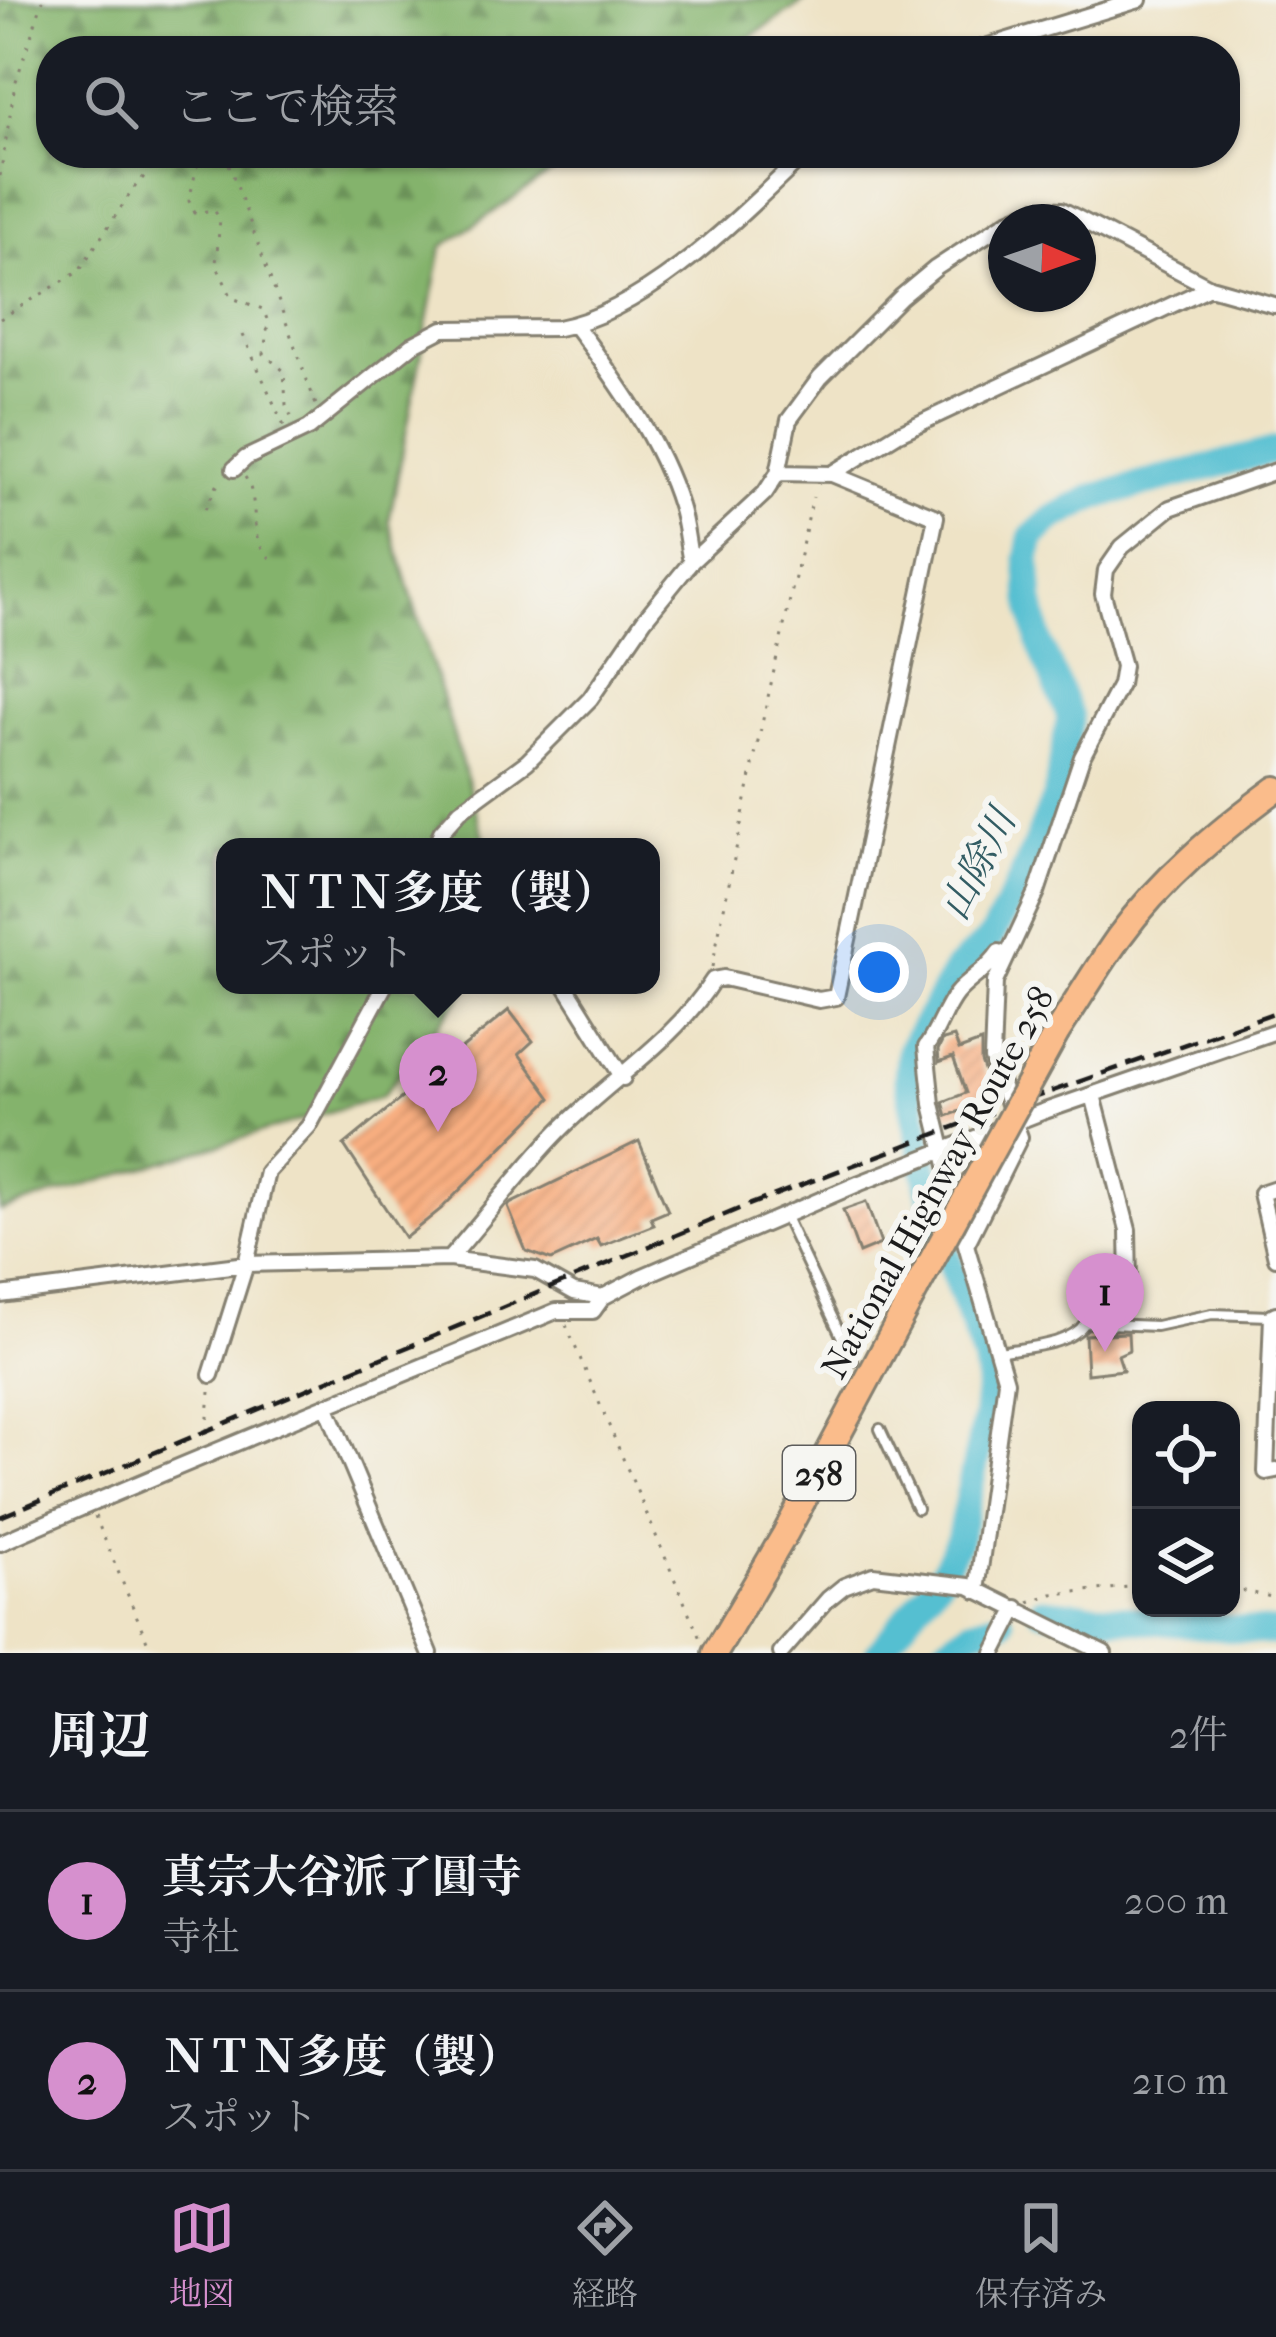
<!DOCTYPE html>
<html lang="ja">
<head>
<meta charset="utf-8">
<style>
  :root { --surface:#171b24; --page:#242831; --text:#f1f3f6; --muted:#9ea1a6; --line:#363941; --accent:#d690ce }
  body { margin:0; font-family:"IM FELL French Canon","Noto Serif JP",serif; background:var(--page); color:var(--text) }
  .controls { position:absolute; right:36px; bottom:36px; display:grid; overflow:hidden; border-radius:24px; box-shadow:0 3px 9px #0004 }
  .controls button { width:108px; height:108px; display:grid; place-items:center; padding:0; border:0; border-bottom:3px solid var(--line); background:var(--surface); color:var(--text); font:60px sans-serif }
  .compass { position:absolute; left:988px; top:204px; width:108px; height:108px; border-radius:50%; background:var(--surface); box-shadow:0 3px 9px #0004; rotate:92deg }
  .you { position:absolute; left:879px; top:972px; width:42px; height:42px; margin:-30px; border:9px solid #fff; border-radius:50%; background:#1a73e8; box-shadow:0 0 0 18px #1a73e833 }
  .badge { display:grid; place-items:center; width:78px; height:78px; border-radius:50%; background:var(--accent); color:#111; font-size:39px; font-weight:700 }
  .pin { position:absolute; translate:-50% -99px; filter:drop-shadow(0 3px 6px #0008) }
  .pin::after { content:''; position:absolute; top:63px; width:42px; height:36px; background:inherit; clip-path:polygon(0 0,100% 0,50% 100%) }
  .popup { position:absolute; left:216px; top:838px; width:444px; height:156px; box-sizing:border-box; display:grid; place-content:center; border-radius:24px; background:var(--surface); filter:drop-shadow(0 3px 9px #0005); font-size:39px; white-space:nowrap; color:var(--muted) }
  .popup b { font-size:45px; color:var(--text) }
  .popup::after { content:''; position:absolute; left:50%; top:100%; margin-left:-24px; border:24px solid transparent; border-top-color:var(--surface) }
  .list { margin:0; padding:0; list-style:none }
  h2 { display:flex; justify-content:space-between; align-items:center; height:156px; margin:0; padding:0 48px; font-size:51px }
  h2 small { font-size:39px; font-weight:400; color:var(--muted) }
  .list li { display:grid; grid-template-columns:78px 1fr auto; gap:36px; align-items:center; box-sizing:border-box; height:180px; padding:0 48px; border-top:3px solid var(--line) }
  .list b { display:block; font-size:45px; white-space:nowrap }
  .list p { margin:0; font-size:39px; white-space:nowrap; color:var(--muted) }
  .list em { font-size:39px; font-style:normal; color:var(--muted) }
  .icon { flex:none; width:66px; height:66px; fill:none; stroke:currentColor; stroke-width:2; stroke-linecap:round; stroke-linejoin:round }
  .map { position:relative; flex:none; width:1276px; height:1653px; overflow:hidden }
  .search { position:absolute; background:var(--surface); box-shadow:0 3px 9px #0004; left:36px; right:36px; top:36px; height:132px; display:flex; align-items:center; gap:30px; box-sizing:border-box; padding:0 42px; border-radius:48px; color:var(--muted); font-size:45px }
  .sheet { height:516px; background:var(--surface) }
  nav { display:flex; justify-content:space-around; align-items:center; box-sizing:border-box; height:168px; border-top:3px solid var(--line); background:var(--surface); font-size:33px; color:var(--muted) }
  nav a { display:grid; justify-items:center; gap:6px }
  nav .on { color:var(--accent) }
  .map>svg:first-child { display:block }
  .forest { fill:url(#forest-firs); stroke:#506844; stroke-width:3 }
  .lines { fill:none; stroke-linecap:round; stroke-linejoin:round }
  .river { stroke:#55bfd1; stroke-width:27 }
  .building { fill:url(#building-hatch) }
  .service-casing { stroke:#858071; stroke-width:14 }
  .minor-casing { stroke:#858071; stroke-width:20 }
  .trunk-casing { stroke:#858071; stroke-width:30 }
  .path { stroke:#858071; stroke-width:3; stroke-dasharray:3 9; stroke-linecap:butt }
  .service { stroke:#fff; stroke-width:8 }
  .minor { stroke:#fff; stroke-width:14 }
  .trunk { stroke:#fabc8b; stroke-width:24 }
  .rail { stroke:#1c1c1c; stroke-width:4.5; stroke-dasharray:18 9; stroke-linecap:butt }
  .trunk-bridge-casing { stroke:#858071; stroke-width:30; stroke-linecap:butt }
  .trunk-bridge { stroke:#fabc8b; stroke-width:24 }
  .labels { text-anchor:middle; stroke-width:12; stroke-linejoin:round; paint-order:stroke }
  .shield { fill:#f6f6f2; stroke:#5d5d5c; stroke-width:3 }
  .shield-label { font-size:33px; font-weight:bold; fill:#1c1c1c }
  .street-label { font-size:36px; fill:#1c1c1c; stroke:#f6f6f2 }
  .water-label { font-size:39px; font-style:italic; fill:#335d64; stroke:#f6f6f2 }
</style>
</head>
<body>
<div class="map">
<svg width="1276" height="1653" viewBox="0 0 1276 1653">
  <defs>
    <pattern id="forest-firs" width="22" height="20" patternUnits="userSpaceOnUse" patternTransform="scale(3)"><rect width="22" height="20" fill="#84b36c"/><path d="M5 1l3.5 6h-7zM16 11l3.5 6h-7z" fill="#6b9158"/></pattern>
    <pattern id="building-hatch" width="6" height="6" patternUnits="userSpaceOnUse" patternTransform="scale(3)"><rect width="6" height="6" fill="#f8ae80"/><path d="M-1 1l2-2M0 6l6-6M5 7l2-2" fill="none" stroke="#d4956e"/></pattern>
  </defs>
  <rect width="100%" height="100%" fill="#f6f6f2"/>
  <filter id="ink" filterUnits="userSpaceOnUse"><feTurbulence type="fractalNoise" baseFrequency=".00833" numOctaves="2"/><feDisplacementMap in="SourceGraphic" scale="24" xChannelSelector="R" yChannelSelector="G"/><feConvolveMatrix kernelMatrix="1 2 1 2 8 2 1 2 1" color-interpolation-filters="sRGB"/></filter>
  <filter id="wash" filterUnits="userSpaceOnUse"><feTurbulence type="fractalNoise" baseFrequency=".004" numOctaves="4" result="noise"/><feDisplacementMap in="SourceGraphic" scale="48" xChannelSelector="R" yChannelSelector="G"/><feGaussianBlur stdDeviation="2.7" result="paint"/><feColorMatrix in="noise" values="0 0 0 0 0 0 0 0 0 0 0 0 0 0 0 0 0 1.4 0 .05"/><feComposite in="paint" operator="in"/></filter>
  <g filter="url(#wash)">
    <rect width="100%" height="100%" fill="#eee3c6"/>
    <path class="forest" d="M0 0H806L730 51H51V153H580L442 247 389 521 487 847H225V985H470L382 1096 0 1211Z"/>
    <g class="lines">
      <path class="river" d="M1042 1610 1276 1633
        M878 1653 939 1578 959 1539 985 1419 989 1383 985 1359 936 1224 907 1077 910 1049 957 969 991 938 1022 878 1056 795 1070 717 1040 644 1031 601 1028 559 1032 537 1052 519 1094 497 1276 450
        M939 1653 971 1631 1001 1622"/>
    </g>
    <g id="blocks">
      <path class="building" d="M509 1010 533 1041 519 1054 551 1098 441 1209 405 1238 344 1145Z
        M954 1037 959 1050 981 1042V1062L994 1099 947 1116 943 1102 966 1093 953 1057 939 1062 938 1050 943 1040Z
        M639 1141 668 1211 651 1218 654 1225 601 1246 597 1239 551 1260 526 1251 508 1207 510 1204Z
        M866 1202 881 1244 859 1253 843 1210Z
        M1128 1333 1129 1350 1118 1355 1123 1370 1087 1374 1085 1335Z"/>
    </g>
  </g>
  <g filter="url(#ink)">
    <use href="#blocks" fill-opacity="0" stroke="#858071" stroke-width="3"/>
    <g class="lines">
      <g class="service-casing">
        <path id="service" d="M785 1217 853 1361
          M999 1352C1024 1347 1070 1346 1085 1323L1156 1326 1212 1314 1270 1316
          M880 1429 917 1509"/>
      </g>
      <g class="minor-casing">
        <path id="minor" d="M972 51 1139 0
          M1006 222 1036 209 1062 210 1210 287
          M575 325C616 380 660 440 680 506 686 524 687 544 691 562
          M234 469 246 458 309 428 412 345 443 329 558 328C648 311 741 215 806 153
          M778 473 832 474 897 434 1210 287 1274 305
          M435 847 441 832 460 811 527 762 590 699 644 620 691 562 765 493 778 473 789 420 820 378 901 297 936 268 1006 222
          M565 985 623 1078
          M1093 1095 1128 1230 1129 1285 1115 1301 1109 1324
          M1276 1188 1261 1193 1276 1258
          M958 1210 932 1104 926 1047C938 1031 944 1009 956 994 969 978 987 971 999 952
          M964 1238 1006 1381 977 1591
          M966 1245 1020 1137 992 1059 995 982 1037 892 1082 757 1120 685 1123 666 1103 594 1106 570 1122 547 1170 508 1276 471
          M449 1259C486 1217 520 1171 559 1131 610 1079 673 1043 713 980L724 978 819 1000 836 997 936 517 832 474
          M0 1295 246 1264 449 1259 535 1270 574 1292 603 1297
          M1276 1314 1272 1316 1266 1472 1276 1470
          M211 1375 246 1264 267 1172 309 1126 385 985
          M327 1407 430 1653
          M0 1543C184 1462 370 1389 556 1311H593L603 1297 641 1277 860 1183 1042 1112 1276 1031
          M781 1653 828 1599 844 1586 873 1575 969 1586 1104 1653
          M994 1653 1017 1608"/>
      </g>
      <g class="trunk-casing">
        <path id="trunk" d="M1057 1032C1078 1000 1097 968 1119 937 1161 879 1219 831 1276 789
          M715 1653 785 1534 916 1289"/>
      </g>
      <path class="path" d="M200 153 189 201 195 213 214 210 220 219 216 264 232 298 263 309 268 322 264 354 284 371 286 405 293 420
        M225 153 316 405
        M0 176 15 84 43 0
        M0 319 78 272 134 188 165 153
        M243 335 284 426
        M245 477C263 505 243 543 276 562
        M205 509 221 478
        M712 967 757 746 813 497
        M566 1325 701 1641
        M210 1392 207 1429 210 1435
        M95 1516 152 1653
        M1231 1588 1276 1598
        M1029 1602 1052 1594 1141 1586"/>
      <use href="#service" class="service"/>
      <use href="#minor" class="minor"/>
      <use href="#trunk" class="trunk"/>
      <path class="rail" d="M0 1517 746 1206 996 1111 1276 1012"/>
      <g class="trunk-bridge-casing">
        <path id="trunk-bridge" d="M916 1289 1057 1032"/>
      </g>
      <use href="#trunk-bridge" class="trunk-bridge"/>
    </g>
  </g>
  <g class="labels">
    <rect class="shield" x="783" y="1446" width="72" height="54" rx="9"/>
    <g class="shield-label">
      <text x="819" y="1485">258</text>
    </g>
    <g class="street-label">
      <text transform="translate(937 1182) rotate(-61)" y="13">National Highway Route 258</text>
    </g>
    <g class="water-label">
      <text transform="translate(977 864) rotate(-63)" y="14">山除川</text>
    </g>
  </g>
</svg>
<div class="controls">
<button><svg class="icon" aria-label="locate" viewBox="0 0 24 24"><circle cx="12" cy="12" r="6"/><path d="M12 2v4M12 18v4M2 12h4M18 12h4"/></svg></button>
<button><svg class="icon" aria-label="layers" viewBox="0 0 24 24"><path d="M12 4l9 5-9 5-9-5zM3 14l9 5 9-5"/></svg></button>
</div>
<svg class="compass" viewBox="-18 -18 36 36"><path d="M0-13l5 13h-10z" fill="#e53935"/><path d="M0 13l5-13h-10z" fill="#9ea1a6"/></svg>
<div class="you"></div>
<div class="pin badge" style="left:1105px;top:1352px">1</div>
<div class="pin badge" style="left:438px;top:1132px">2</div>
<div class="popup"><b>ＮＴＮ多度（製）</b>スポット</div>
<div class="search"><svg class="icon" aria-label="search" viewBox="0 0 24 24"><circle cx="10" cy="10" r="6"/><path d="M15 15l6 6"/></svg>ここで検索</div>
</div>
<section class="sheet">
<h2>周辺<small>2件</small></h2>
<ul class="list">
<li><span class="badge">1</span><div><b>真宗大谷派了圓寺</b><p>寺社</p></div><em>200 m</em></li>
<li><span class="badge">2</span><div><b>ＮＴＮ多度（製）</b><p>スポット</p></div><em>210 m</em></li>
</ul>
</section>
<nav>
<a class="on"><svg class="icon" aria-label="map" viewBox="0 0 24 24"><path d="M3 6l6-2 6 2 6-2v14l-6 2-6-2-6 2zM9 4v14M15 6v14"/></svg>地図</a>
<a><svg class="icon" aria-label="directions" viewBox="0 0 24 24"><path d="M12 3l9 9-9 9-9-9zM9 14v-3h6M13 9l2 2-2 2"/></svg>経路</a>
<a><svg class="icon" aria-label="saved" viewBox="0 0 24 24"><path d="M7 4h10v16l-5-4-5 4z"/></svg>保存済み</a>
</nav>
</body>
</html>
